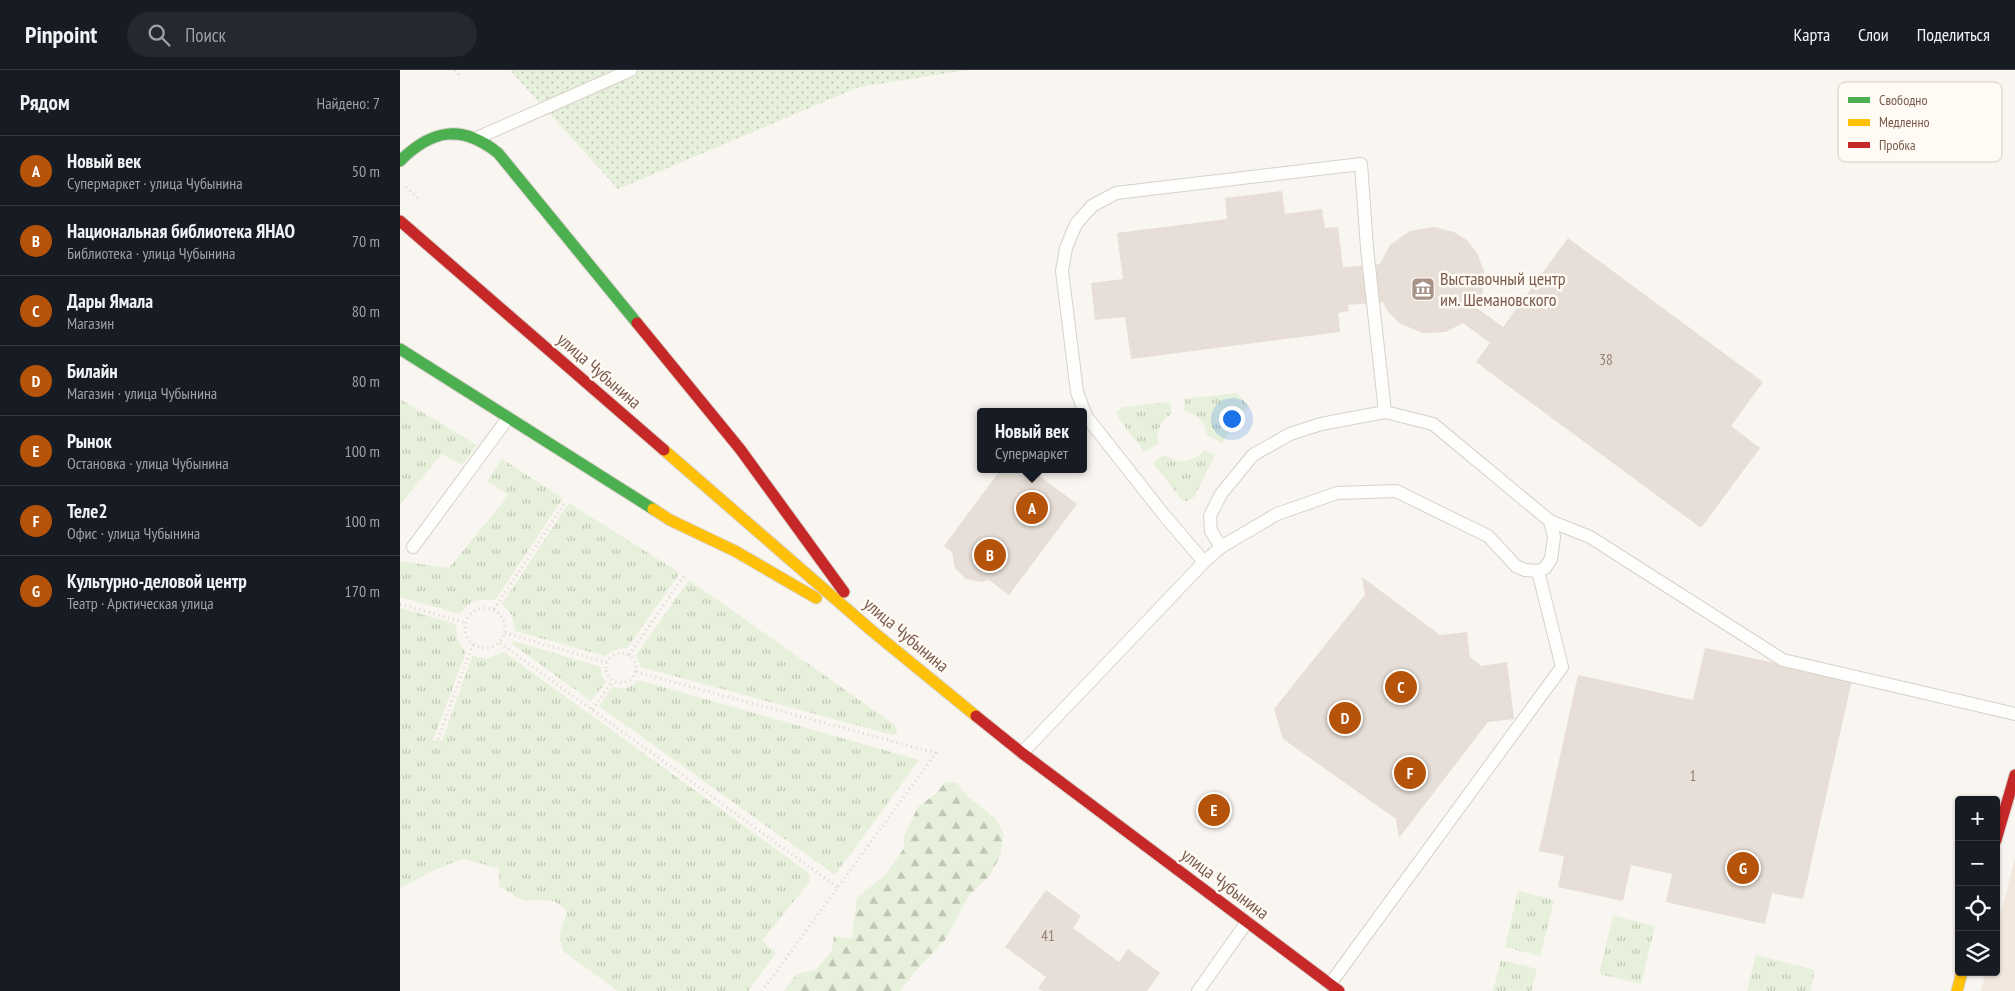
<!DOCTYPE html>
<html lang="ru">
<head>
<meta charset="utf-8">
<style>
  :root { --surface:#171b24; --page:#242831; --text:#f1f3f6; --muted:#9ea1a6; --line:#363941; --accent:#b45309 }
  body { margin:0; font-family:"PT Sans Narrow",sans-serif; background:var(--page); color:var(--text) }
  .controls { position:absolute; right:15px; bottom:15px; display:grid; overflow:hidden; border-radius:5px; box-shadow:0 1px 4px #0004 }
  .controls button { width:45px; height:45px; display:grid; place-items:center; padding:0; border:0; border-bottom:1px solid var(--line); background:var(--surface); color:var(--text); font:25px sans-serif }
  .you { position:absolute; left:831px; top:348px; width:18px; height:18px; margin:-12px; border:4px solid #fff; border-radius:50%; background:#1a73e8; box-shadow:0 0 0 8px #1a73e833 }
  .badge { display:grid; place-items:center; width:32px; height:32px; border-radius:50%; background:var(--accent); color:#fff; font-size:16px; font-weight:700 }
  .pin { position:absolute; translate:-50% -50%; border:2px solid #fff; box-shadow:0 1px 5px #0006 }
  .popup { position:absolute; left:577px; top:338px; width:110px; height:65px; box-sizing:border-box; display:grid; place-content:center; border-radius:5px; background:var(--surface); filter:drop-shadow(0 1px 4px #0005); font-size:16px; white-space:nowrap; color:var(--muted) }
  .popup b { font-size:19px; color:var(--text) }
  .popup::after { content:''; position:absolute; left:50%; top:100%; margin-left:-10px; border:10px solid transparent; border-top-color:var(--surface) }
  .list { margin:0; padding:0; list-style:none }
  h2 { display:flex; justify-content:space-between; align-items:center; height:65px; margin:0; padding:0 20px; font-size:21px }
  h2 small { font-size:16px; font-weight:400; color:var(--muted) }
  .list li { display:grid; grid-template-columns:32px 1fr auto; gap:15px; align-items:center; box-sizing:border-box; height:70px; padding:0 20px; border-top:1px solid var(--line) }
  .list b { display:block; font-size:19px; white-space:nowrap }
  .list p { margin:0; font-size:16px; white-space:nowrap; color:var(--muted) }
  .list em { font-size:16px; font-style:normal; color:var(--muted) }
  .icon { flex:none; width:28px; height:28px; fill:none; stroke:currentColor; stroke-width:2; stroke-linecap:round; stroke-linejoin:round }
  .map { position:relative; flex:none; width:1615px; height:921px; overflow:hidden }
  header { display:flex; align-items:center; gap:30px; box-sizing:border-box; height:70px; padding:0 25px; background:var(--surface); border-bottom:1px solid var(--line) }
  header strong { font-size:24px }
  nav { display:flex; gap:28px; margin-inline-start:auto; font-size:18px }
  .search { width:350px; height:45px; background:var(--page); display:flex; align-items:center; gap:12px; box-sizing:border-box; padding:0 18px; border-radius:28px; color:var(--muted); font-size:19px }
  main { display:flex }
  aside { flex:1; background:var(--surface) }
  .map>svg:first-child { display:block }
  .residential { fill:#f2e8de }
  .grass { fill:url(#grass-tufts) }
  .forest { fill:url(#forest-firs) }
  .park { fill:url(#park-dots) }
  .building { fill:#e6ded7 }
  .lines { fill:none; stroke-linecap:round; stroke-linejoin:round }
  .lane-casing { stroke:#d7d1cb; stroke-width:14 }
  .fast-casing { stroke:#d9d2cb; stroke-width:13 }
  .slow-casing { stroke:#d9d2cb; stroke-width:13 }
  .jam-casing { stroke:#d9d2cb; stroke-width:13 }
  .path { stroke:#dcd5d0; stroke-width:3; stroke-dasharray:1 4; stroke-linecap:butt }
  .lane { stroke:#fefefd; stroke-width:12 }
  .fast { stroke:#4caf50; stroke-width:11 }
  .slow { stroke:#ffc107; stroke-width:11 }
  .jam { stroke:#c62828; stroke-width:11 }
  .labels { text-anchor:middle; stroke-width:5; stroke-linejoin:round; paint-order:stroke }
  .number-label { font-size:15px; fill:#977e72 }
  .poi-label { font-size:18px; fill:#7a5c4d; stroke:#fffaf3; text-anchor:start }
  .street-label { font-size:18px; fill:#7a5c4d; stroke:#fffaf3 }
  .key { fill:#fffaf3; stroke:#d7cbc1; stroke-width:1 }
  .key-label { font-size:14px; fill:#7a5c4d }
</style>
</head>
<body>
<header>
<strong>Pinpoint</strong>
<div class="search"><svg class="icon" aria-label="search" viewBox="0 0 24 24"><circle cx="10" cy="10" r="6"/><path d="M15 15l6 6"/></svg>Поиск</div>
<nav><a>Карта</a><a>Слои</a><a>Поделиться</a></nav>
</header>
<main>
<aside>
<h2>Рядом<small>Найдено: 7</small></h2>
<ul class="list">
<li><span class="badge">A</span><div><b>Новый век</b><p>Супермаркет · улица Чубынина</p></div><em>50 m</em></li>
<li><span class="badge">B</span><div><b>Национальная библиотека ЯНАО</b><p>Библиотека · улица Чубынина</p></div><em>70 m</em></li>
<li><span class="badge">C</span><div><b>Дары Ямала</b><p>Магазин</p></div><em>80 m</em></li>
<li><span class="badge">D</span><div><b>Билайн</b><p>Магазин · улица Чубынина</p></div><em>80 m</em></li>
<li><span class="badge">E</span><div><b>Рынок</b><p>Остановка · улица Чубынина</p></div><em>100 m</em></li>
<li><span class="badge">F</span><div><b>Теле2</b><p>Офис · улица Чубынина</p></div><em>100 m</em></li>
<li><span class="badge">G</span><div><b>Культурно-деловой центр</b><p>Театр · Арктическая улица</p></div><em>170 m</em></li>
</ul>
</aside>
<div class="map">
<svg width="1615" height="921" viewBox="0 0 1615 921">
  <defs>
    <pattern id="grass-tufts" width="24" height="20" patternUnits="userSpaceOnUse" patternTransform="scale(1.25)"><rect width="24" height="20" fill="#e7f0db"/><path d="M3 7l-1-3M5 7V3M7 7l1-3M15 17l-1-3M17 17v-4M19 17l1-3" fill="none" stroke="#c0c6b4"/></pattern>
    <pattern id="forest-firs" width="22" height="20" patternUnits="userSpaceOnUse" patternTransform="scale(1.25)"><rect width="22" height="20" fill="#e7f0db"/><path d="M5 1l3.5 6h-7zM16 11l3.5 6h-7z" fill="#c0c6b4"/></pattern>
    <pattern id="park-dots" width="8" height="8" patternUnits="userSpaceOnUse" patternTransform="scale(1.25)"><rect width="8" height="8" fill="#e7f0db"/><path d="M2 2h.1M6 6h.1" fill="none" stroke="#c0c6b4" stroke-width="1.8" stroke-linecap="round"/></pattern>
  </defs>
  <rect width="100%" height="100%" fill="#f9f5f0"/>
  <path class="residential" d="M1615 788V921H1581L1586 902H1596V862Z"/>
  <path class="grass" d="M837 323 848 335 822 373 807 365C806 352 798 345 785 341L784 329Z
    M0 329 77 375 62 395 42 384 0 434Z
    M770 332 771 344C760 351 756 361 758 374L744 382 718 347 717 341 722 337Z
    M804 380 815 385 794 427 787 431 782 430 753 393 764 385C779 394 792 394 804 380Z
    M102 389 163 428 95 530C80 528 68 531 60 544L0 527V491L49 498 109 425 87 411Z
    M169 433 280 503 227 578 213 580 205 586 115 561 112 545 102 534Z
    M289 510 495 655 497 659 496 664 493 665 241 597 236 585Z
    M0 538 56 554 57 569 66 582 33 670 42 671 72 586 87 589 104 582 409 803 410 811 362 871 376 883 348 921H218L163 881 159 866 167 841 154 831 119 829 99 816V798L62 789 34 800 0 818Z
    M113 571 201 597V604L206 612 191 631 112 574Z
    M238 610 519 690 435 805 199 636 213 617C223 620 231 618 238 610Z
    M1118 821 1154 830 1140 886 1105 877Z
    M1213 846 1255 856 1241 914 1199 904Z
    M1356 885 1415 900 1410 921H1347Z
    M1101 890 1137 899 1131 921H1093Z"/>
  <path class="forest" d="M545 712 557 713 567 726 596 749 603 763 601 784 590 805 568 827 545 870 517 899 500 921H384L397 904 416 900 432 880 434 866 452 869 457 828 486 804 504 778V767L518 737 537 723Z"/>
  <path class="park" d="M110 0H567L459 17 218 119Z"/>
  <path class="building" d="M882 121 885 144 922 139 925 158 938 157 943 197 980 194 990 175 1010 161 1034 157 1054 162 1067 170 1077 183 1084 201 1083 221 1077 238 1103 257 1168 168 1363 312 1331 356 1360 378 1301 458 1076 292 1090 273 1063 253 1046 262 1023 263 1001 254 988 242 983 232 948 235 949 241 938 243 940 262 731 289 725 247 695 250 691 213 723 209 717 163 827 149 825 128Z
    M601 399H630L677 434 609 525 589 510 581 512 566 509 555 498 552 482 544 476Z
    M962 507 1040 565 1067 562 1070 587 1081 596 1107 592 1114 649 1088 652 999 768 996 749 883 669 874 639 965 525Z
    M1305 578 1452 610 1403 829 1372 823 1365 854 1266 832 1272 804 1231 795 1223 831 1158 817 1164 786 1139 781 1178 605 1293 630Z
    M646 820 681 846 673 858 719 892 728 879 760 903 747 921H642L638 918 646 907 605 877Z"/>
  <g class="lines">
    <g class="lane-casing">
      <path id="lane" d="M77 68 231 0
        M13 477 108 348
        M821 477 811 461 810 446 821 424 853 385 890 364 921 354 985 342 1033 354 1150 451
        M804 492 764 445 686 346 677 322 662 201 666 178 676 154 692 136 716 123 961 94 967 178 985 342
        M622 683 804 492 821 477 877 444 937 423 996 421 1088 466 1116 496 1125 500 1138 501 1145 498 1151 489 1154 467 1150 451 1190 467 1383 590 1615 644
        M930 914 1162 597 1138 501
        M798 921 847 852"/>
    </g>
    <g class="fast-casing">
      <path id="fast" d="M0 91C32 59 62 54 98 83L237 253
        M0 279 253 439"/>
    </g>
    <g class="slow-casing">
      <path id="slow" d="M264 380 471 560 576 646
        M253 439 270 450 335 481 416 528
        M1557 921 1562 902"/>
    </g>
    <g class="jam-casing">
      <path id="jam" d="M0 151 264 380
        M237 253 340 379 444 522
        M576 646 622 683 939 921
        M1596 770 1615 705"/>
    </g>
    <path class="path" d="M55 0 60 6
      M6 117 18 128
      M0 534 66 553
      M65 558a20 20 0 1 1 40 0a20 20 0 1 1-40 0Z
      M94 539 166 431
      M105 563 208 593
      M100 573 437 817
      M206 598a15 15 0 1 1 30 0a15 15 0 1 1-30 0Z
      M229 585 284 506
      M236 602 536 683 362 921
      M192 639 213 611
      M38 669 73 574"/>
    <use href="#lane" class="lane"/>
    <use href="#fast" class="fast"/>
    <use href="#slow" class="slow"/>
    <use href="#jam" class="jam"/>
  </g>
  <defs>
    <g id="museum-square" transform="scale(1.25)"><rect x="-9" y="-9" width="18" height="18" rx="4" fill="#a69286" stroke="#fffaf3"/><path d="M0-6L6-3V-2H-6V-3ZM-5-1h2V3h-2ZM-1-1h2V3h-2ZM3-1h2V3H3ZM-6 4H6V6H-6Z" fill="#fff"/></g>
  </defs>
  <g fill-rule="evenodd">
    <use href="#museum-square" x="1023" y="219"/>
  </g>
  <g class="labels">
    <g class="number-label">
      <text x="1206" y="295">38</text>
      <text x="1293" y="711">1</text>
      <text x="648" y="871">41</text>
    </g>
    <g class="poi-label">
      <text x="1040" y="215">Выставочный центр<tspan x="1040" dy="21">им. Шемановского</tspan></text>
    </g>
    <g class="street-label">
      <text transform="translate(199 301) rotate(41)" y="6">улица Чубынина</text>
      <text transform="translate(506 565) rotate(40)" y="6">улица Чубынина</text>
      <text transform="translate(825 814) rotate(37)" y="6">улица Чубынина</text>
    </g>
  </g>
  <rect x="1438" y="12" width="164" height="80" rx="8" class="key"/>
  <rect x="1448" y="27" width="22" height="6" fill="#4caf50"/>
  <rect x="1448" y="49" width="22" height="7" fill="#ffc107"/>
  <rect x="1448" y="72" width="22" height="6" fill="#c62828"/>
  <g class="key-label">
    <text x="1479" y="35">Свободно</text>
    <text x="1479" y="57">Медленно</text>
    <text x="1479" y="80">Пробка</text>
  </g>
</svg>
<div class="controls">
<button>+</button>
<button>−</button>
<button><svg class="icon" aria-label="locate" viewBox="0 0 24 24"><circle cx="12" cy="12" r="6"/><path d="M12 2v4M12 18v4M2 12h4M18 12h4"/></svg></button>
<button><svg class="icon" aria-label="layers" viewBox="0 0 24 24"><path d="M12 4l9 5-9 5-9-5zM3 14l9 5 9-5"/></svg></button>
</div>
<div class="you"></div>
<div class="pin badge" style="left:632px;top:438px">A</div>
<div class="popup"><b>Новый век</b>Супермаркет</div>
<div class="pin badge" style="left:590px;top:485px">B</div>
<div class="pin badge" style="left:1001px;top:617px">C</div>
<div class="pin badge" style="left:945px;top:648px">D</div>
<div class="pin badge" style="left:814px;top:740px">E</div>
<div class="pin badge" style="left:1010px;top:703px">F</div>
<div class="pin badge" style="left:1343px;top:798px">G</div>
</div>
</main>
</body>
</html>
